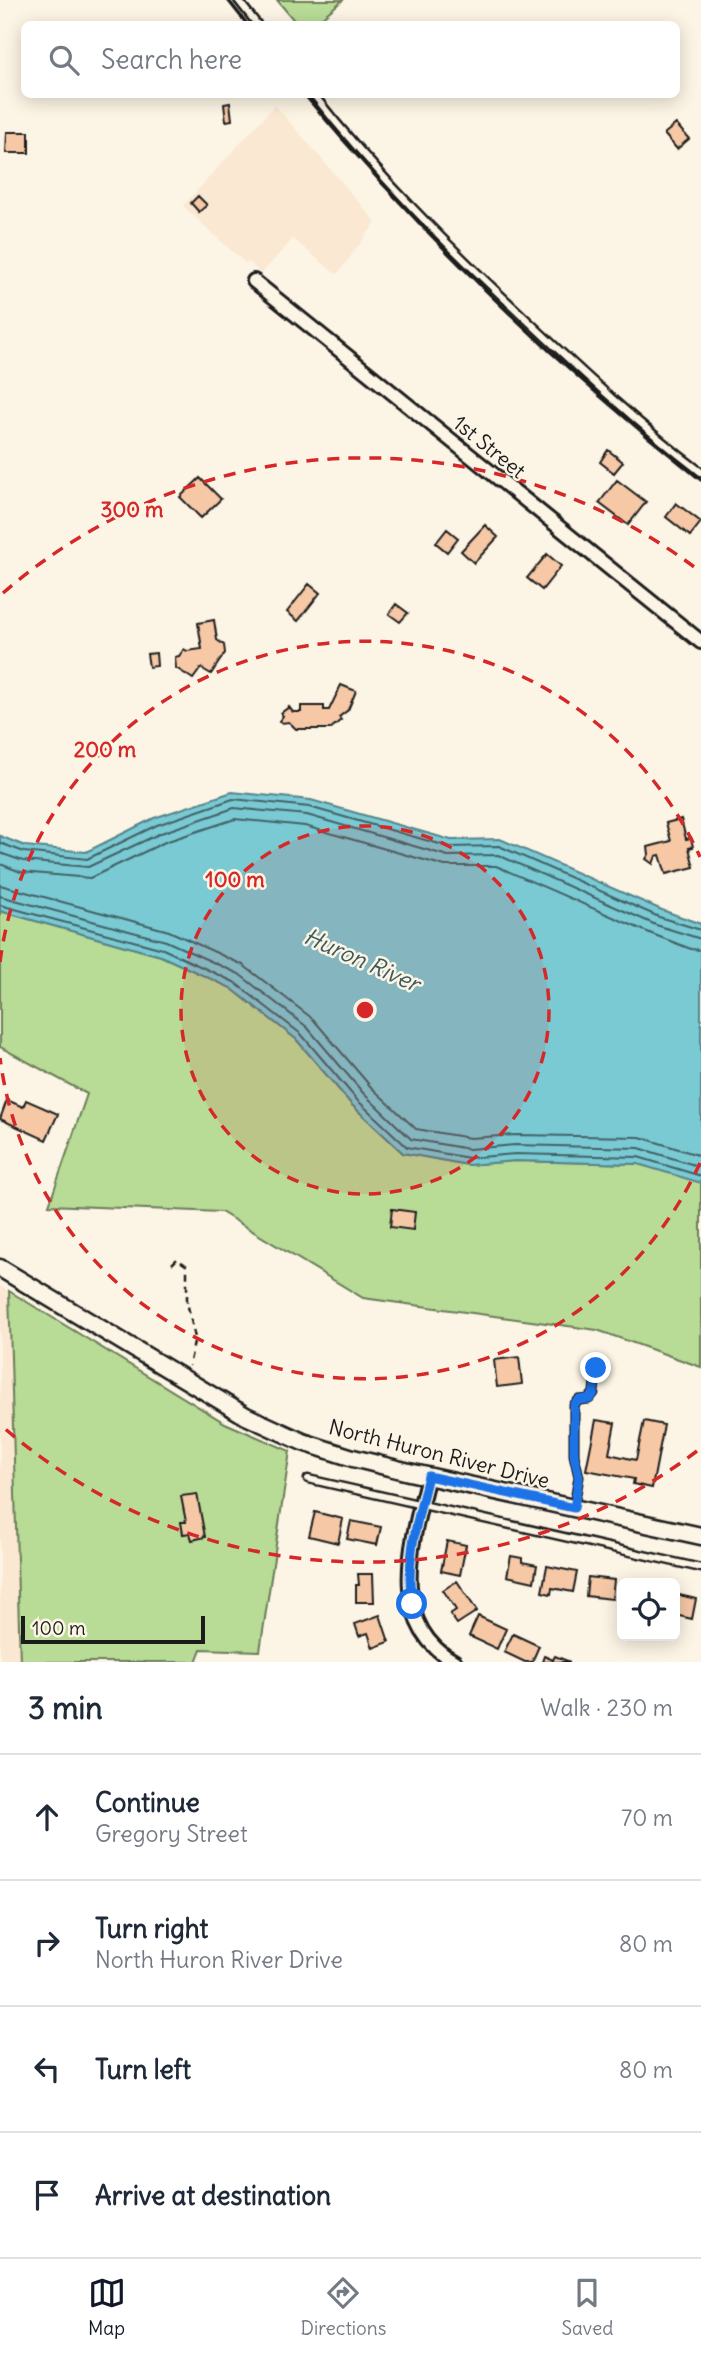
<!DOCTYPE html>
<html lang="en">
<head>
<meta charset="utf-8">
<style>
  :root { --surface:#fff; --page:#f6f6f7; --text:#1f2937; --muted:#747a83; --line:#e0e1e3; --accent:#111827 }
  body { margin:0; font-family:Delius,sans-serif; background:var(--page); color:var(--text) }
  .controls { position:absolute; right:21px; bottom:21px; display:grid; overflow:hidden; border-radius:10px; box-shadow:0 4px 18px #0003 }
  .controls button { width:63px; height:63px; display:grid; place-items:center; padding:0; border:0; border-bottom:2px solid var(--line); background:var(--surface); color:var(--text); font:35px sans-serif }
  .scale { position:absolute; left:21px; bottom:18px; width:184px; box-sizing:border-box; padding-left:7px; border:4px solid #1c1c1c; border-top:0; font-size:19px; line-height:24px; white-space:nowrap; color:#1c1c1c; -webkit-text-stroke:5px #fcf5e5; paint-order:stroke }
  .stop { position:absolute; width:21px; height:21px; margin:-16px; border:5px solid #1a73e8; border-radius:50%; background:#fff }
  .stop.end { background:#1a73e8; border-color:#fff; box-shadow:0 2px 7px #0008 }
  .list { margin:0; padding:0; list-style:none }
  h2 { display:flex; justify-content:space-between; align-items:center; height:91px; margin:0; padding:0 28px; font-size:30px }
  h2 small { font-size:23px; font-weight:400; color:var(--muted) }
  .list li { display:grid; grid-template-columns:46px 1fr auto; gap:21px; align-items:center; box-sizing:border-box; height:126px; padding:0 28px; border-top:2px solid var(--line) }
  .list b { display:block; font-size:26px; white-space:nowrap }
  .list p { margin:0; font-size:23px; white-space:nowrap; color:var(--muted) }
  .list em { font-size:23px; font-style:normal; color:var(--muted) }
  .icon { flex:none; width:38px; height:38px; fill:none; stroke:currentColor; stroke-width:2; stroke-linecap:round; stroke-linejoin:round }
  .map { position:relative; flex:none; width:701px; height:1662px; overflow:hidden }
  .search { position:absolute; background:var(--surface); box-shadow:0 4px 18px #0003; left:21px; right:21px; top:21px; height:77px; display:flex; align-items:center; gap:18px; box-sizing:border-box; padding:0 24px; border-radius:10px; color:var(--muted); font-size:26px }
  .sheet { height:595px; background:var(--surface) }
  nav { display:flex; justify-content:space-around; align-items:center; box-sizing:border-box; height:98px; border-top:2px solid var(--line); background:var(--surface); font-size:19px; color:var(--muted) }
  nav a { display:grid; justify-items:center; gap:4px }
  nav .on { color:var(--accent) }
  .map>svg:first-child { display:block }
  .built { fill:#fae8d2 }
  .green { fill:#b8db96; stroke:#6a7c59; stroke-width:2 }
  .water { fill:#7acad4; stroke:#54848a; stroke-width:2 }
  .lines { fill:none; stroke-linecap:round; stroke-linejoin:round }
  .shore { stroke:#426266; stroke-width:2 }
  .building { fill:#f6c8a6; stroke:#1c1c1c; stroke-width:2 }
  .service-casing { stroke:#1c1c1c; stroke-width:11 }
  .minor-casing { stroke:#1c1c1c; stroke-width:18 }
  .secondary-casing { stroke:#1c1c1c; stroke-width:21 }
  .path { stroke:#1c1c1c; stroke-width:2.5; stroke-dasharray:7 5; stroke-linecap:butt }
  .service { stroke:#fcf5e5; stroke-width:6 }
  .minor { stroke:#fcf5e5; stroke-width:12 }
  .secondary { stroke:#fcf5e5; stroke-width:16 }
  .rail { stroke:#1c1c1c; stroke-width:3.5 }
  .route { stroke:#1a73e8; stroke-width:9 }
  .ring { fill:none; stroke:#d62828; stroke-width:3.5; stroke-dasharray:12 9 }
  .labels { text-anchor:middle; stroke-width:5; stroke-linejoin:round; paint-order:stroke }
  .street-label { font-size:21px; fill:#1c1c1c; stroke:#fcf5e5 }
  .water-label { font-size:23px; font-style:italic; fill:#3d595c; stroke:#fcf5e5 }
  .centre { fill:#d62828; stroke:#fcf5e5; stroke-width:3.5 }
  .ring-label { font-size:21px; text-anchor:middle; font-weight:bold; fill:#d62828; stroke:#fcf5e5; stroke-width:5; stroke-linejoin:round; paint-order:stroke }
</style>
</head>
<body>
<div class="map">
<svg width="701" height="1662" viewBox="0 0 701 1662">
  <rect width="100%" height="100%" fill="#fcf5e5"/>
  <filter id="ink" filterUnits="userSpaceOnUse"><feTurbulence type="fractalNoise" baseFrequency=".0143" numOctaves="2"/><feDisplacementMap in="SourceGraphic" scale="14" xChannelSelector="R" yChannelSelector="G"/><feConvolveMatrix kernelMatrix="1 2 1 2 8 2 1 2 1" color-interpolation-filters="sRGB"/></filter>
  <g filter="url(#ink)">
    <path class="built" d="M275 105 376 222 337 275 293 239 261 274 249 262 246 264 183 206Z
      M0 1286 9 1291 20 1662H0Z"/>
    <path class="green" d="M277 0H343L314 24H297Z
      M0 911 161 956 231 988 296 1039 352 1105 403 1153 468 1165 515 1161 638 1164 701 1180V1367L597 1330 363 1298 221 1212 49 1205 87 1094 0 1047Z
      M9 1291 225 1423 290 1451 260 1651 201 1649 196 1662H20Z"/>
    <path class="water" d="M232 792 311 800 451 840 500 839 662 910 701 924V1183L638 1164 515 1161 468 1165 403 1153 352 1105 296 1039 231 988 161 956 0 911V836L25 846 86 852 154 818Z"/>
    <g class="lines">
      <path class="shore" d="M0 843 24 852 87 859 157 825 233 799 309 807 450 847 499 846 659 917 701 930
        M0 853 23 861 88 867 161 833 234 808 307 815 448 856 498 855 656 925 701 939
        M0 864 21 872 90 878 165 842 235 819 305 826 445 866H496L652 934 691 949 701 950
        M0 885 169 931 243 965 313 1019 371 1087 416 1129 470 1138 515 1135 640 1137 701 1156
        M0 896 166 941 239 974 307 1027 364 1094 411 1139 469 1149 515 1145 639 1148 701 1167
        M0 905 163 949 234 982 301 1034 357 1100 407 1147 469 1158 515 1154 638 1157 701 1176"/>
    </g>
    <path class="building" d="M230 103 232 120 226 121 224 104Z
      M676 124 689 139 677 149 664 134Z
      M7 132H29V153H6Z
      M198 196 207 205 199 212 191 203Z
      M608 450 623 462 614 473 600 462Z
      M200 478 221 499 201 518 180 497Z
      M617 480 646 502 628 525 599 503Z
      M676 503 701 522 690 536 666 517Z
      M485 525 498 537 474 563 461 551Z
      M447 529 458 538 447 552 436 543Z
      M547 554 561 566 542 590 527 578Z
      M309 584 320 593 298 621 287 612Z
      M396 604 408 613 400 622 389 614Z
      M214 620 217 640 224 645 225 653 211 674 201 668 193 679 176 668 175 657 179 656 184 649 187 651 202 649 198 623Z
      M156 653 157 666 149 667 147 654Z
      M341 685 356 691 348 710 339 717 341 720 330 729H296L289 722 281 723 279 721 283 716 281 713 289 707 293 712H301V706H324V710H329Z
      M681 819 686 839 691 838 693 847 689 848 694 867 666 874 660 855 656 856 653 864 646 859 649 854 648 847 671 841 666 823Z
      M7 1100 23 1107 26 1100 58 1114 46 1140 0 1119Z
      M392 1209 415 1212 413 1230 390 1227Z
      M519 1357 522 1384 497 1387 494 1360Z
      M596 1420 615 1423 609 1454 636 1460 644 1421 664 1425 652 1488 633 1484 634 1479 586 1470Z
      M197 1494 205 1537 192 1540 190 1533 183 1534 181 1522H186L181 1496Z
      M315 1512 343 1519 338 1543 309 1536Z
      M351 1521 381 1527 377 1545 347 1539Z
      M447 1541 466 1545 460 1575 441 1571Z
      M511 1556 522 1558V1562L537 1565 534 1582 507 1576Z
      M547 1566 577 1572 573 1592 552 1588 551 1594 542 1592Z
      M358 1574H373L374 1602H356V1585H359Z
      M588 1577 614 1580 612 1599 586 1596Z
      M457 1581 477 1611 457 1624 450 1614 456 1610 443 1590Z
      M675 1594 696 1599 692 1619 675 1615Z
      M380 1615 389 1642 373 1648 368 1633 359 1636 355 1624Z
      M478 1616 506 1629 497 1649 469 1636Z
      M513 1634 539 1646 532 1662H525L504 1652Z
      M544 1656 553 1660 555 1656 570 1662H542Z"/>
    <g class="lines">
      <g class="service-casing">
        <path id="service" d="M238 0 257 24
          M313 94C377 175 450 248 525 318 582 372 639 425 701 472
          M308 1479 701 1568
          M574 1506 579 1477 574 1455V1405L579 1400 589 1399 594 1393 596 1368"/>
      </g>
      <g class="minor-casing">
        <path id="minor" d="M254 281 701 642
          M428 1476C413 1537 385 1624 455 1662"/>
      </g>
      <g class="secondary-casing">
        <path id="secondary" d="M0 1268 246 1416 303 1442 353 1458 409 1472 701 1536"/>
      </g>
      <path class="path" d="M172 1264 177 1259 187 1266V1302L195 1338 189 1366"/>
      <use href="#service" class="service"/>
      <use href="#minor" class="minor"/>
      <use href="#secondary" class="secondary"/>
      <path class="rail" d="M228 0 247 24
        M304 94C423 236 556 365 701 480"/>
    </g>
  </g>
  <g class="lines" filter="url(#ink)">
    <path class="route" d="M412 1604C405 1561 418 1518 428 1476L574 1508 579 1477 574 1455V1405L579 1400 590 1399 594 1393 596 1368"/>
  </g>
  <circle cx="365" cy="1010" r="184" fill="#d62828" fill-opacity=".12"/>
  <g class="ring">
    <circle cx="365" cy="1010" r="184"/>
    <path d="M700 1163A368 368 0 0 1 0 1058M0 962A368 368 0 0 1 700 857"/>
    <path d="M697 1451A552 552 0 0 1 3 1427M3 593A552 552 0 0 1 697 569"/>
  </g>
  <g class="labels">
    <g class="street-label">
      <text transform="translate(489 447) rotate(39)" y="7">1st Street</text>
      <text transform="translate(439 1454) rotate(14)" y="7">North Huron River Drive</text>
    </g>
    <g class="water-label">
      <text transform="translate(362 960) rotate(24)" y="8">Huron River</text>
    </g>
  </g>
  <circle cx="365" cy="1010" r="10" class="centre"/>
  <g class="ring-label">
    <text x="132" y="517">300 m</text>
    <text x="105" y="757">200 m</text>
    <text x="235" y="887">100 m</text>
  </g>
</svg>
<div class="controls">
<button><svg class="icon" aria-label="locate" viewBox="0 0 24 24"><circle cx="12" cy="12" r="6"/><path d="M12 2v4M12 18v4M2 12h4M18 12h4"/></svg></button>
</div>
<div class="scale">100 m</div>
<div class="stop" style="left:412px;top:1604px"></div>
<div class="stop end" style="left:596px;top:1368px"></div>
<div class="search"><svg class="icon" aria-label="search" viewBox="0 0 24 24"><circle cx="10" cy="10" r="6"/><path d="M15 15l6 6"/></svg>Search here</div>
</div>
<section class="sheet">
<h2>3 min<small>Walk · 230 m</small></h2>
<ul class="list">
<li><svg class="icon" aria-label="ahead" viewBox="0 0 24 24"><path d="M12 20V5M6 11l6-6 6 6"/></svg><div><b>Continue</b><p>Gregory Street</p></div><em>70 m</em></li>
<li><svg class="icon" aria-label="right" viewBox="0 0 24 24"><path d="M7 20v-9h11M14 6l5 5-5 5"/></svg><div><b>Turn right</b><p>North Huron River Drive</p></div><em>80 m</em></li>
<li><svg class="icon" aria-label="left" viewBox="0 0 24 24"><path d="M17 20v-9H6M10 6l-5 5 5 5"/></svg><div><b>Turn left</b></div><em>80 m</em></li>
<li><svg class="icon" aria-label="arrive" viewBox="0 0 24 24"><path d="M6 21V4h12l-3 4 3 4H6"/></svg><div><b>Arrive at destination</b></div></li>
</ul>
</section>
<nav>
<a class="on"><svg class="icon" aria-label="map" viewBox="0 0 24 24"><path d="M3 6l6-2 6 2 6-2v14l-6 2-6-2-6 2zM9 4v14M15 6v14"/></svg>Map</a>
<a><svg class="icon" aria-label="directions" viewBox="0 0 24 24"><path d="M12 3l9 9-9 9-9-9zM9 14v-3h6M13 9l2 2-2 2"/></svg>Directions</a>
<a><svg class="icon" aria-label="saved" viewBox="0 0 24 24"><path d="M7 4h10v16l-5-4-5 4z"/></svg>Saved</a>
</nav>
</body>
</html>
